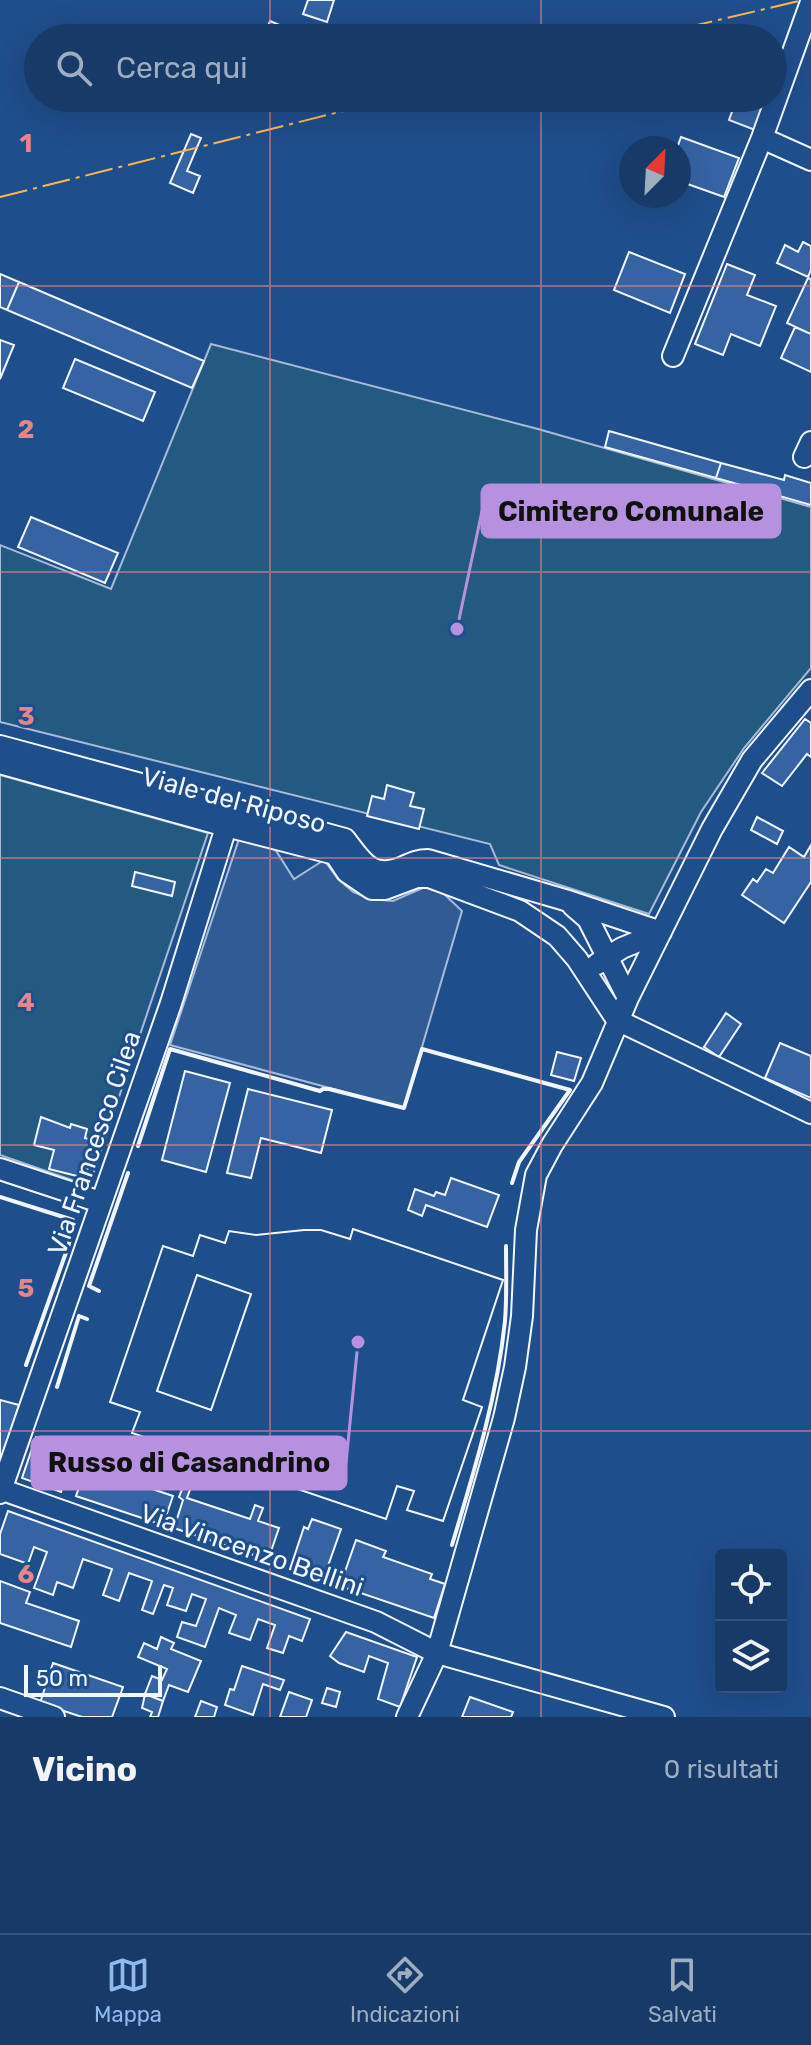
<!DOCTYPE html>
<html lang="it">
<head>
<meta charset="utf-8">
<style>
  :root { --surface:#173a69; --page:#244571; --text:#f1f3f6; --muted:#9eadc0; --line:#36547d; --accent:#90b9f0 }
  body { margin:0; font-family:Rubik,sans-serif; background:var(--page); color:var(--text) }
  .controls { position:absolute; right:24px; bottom:24px; display:grid; overflow:hidden; border-radius:8px; box-shadow:0 8px 32px #0002 }
  .controls button { width:72px; height:72px; display:grid; place-items:center; padding:0; border:0; border-bottom:2px solid var(--line); background:var(--surface); color:var(--text); font:40px sans-serif }
  .compass { position:absolute; left:619px; top:136px; width:72px; height:72px; border-radius:50%; background:var(--surface); box-shadow:0 8px 32px #0002; rotate:24deg }
  .scale { position:absolute; left:24px; bottom:20px; width:138px; box-sizing:border-box; padding-left:8px; border:4px solid #f2f6ff; border-top:0; font-size:22px; line-height:28px; white-space:nowrap; color:#f2f6ff; -webkit-text-stroke:6px #1f4e8c; paint-order:stroke }
  .list { margin:0; padding:0; list-style:none }
  h2 { display:flex; justify-content:space-between; align-items:center; height:104px; margin:0; padding:0 32px; font-size:34px }
  h2 small { font-size:26px; font-weight:400; color:var(--muted) }
  .icon { flex:none; width:44px; height:44px; fill:none; stroke:currentColor; stroke-width:2; stroke-linecap:round; stroke-linejoin:round }
  .map { position:relative; flex:none; width:811px; height:1717px; overflow:hidden }
  .search { position:absolute; background:var(--surface); box-shadow:0 8px 32px #0002; left:24px; right:24px; top:24px; height:88px; display:flex; align-items:center; gap:20px; box-sizing:border-box; padding:0 28px; border-radius:44px; color:var(--muted); font-size:30px }
  .sheet { height:216px; background:var(--surface) }
  nav { display:flex; justify-content:space-around; align-items:center; box-sizing:border-box; height:112px; border-top:2px solid var(--line); background:var(--surface); font-size:22px; color:var(--muted) }
  nav a { display:grid; justify-items:center; gap:4px }
  nav .on { color:var(--accent) }
  .map>svg:first-child { display:block }
  .green { fill:#245a82; stroke:#a8bbd7; stroke-width:2 }
  .parking { fill:#305b95; stroke:#a8bbd7; stroke-width:2 }
  .building { fill:#3563a3; stroke:#f2f6ff; stroke-width:2; fill-rule:evenodd }
  .lines { fill:none; stroke-linecap:round; stroke-linejoin:round }
  .minor-casing { stroke:#f2f6ff; stroke-width:24 }
  .minor { stroke:#1f4e8c; stroke-width:20 }
  .wall { stroke:#f2f6ff; stroke-width:4 }
  .power { stroke:#ffb74d; stroke-width:2; stroke-dasharray:28 6 4 6; stroke-linecap:butt }
  .grid { fill:none; stroke:#e38589; stroke-width:2; stroke-opacity:0.55 }
  .labels { text-anchor:middle; stroke-width:6; stroke-linejoin:round; paint-order:stroke }
  .street-label { font-size:26px; fill:#f2f6ff; stroke:#1f4e8c }
  .grid-label { font-size:26px; text-anchor:middle; font-weight:bold; fill:#e38589; stroke:#1f4e8c; stroke-width:6; stroke-linejoin:round; paint-order:stroke }
  .leader { fill:none; stroke:#b691df; stroke-width:3 }
  .callout-dot { fill:#b691df; stroke:#1f4e8c; stroke-width:3 }
  .callout { fill:#b691df; stroke:#b691df; stroke-width:3 }
  .callout-label { font-size:28px; text-anchor:middle; font-weight:bold; fill:#111 }
</style>
</head>
<body>
<div class="map">
<svg width="811" height="1717" viewBox="0 0 811 1717">
  <rect width="100%" height="100%" fill="#1f4e8c"/>
  <path class="green" d="M211 344 538 429 811 507V668L744 748 701 812 649 914 499 865 490 844 0 722V545L111 589Z
    M0 775 208 833 89 1186 0 1155Z"/>
  <path class="parking" d="M239 839 273 846 294 879 324 860 338 879 353 892 370 899 393 901 425 887 443 893 462 911 404 1108 170 1045Z"/>
  <path class="building" d="M308 0H334L327 22 303 14Z
    M270 21 296 32 294 38H263Z
    M737 98H753L765 102 755 130 729 120Z
    M191 134 201 138 187 171 200 176 193 193 170 183Z
    M681 137 739 158 724 197 679 181V148H677Z
    M803 242 811 246V270L808 277 777 263 785 245 798 252Z
    M629 252 685 274 670 313 614 290Z
    M727 264 755 275 747 295 776 306 760 346 731 334 723 355 695 344Z
    M0 274 19 282 7 310 0 307Z
    M808 278 811 279V334L787 323Z
    M19 282 204 361 192 388 7 310Z
    M795 327 811 334V372L781 358Z
    M0 340 14 345 0 379Z
    M75 359 155 392 143 421 63 388Z
    M609 431 721 463 716 478 605 447Z
    M721 463 784 480 785 475 811 483V505L716 478Z
    M31 517 118 553 105 583 18 547Z
    M805 719 811 723V757L807 754 782 786 762 773Z
    M387 785 414 793 410 806 424 809 419 829 367 816 372 796 384 799Z
    M757 817 783 831 777 844 751 830Z
    M811 845V882L784 923 742 895 753 879 757 882 766 869 773 873 789 847 804 857Z
    M135 872 175 882 172 896 132 886Z
    M726 1013 741 1024 719 1057 704 1047Z
    M780 1043 811 1056V1098L765 1078Z
    M557 1052 581 1058 574 1081 551 1075Z
    M185 1071 230 1083 206 1172 162 1160Z
    M248 1089 332 1110 321 1153 261 1138 251 1178 227 1173Z
    M41 1117 70 1128 71 1124 87 1129 85 1138 101 1143 94 1161 90 1160 85 1178 49 1169 54 1150 34 1145Z
    M451 1178 499 1195 487 1227 426 1205 422 1216 408 1210 415 1189 434 1196 436 1192 445 1195Z
    M353 1229 503 1280 463 1400 482 1407 443 1521 407 1510 414 1491 397 1486 386 1519 132 1433 140 1412 110 1402 163 1246 193 1256 200 1235 225 1243 229 1231 256 1235 304 1230H321L350 1239ZM197 1275 251 1294 211 1410 157 1391Z
    M353 1229 503 1280 463 1400 482 1407 443 1521 407 1510 414 1491 397 1486 386 1519 132 1433 140 1412 110 1402 163 1246 193 1256 200 1235 225 1243 229 1231 256 1235 304 1230H321L350 1239ZM197 1275 251 1294 211 1410 157 1391Z
    M0 1400 19 1405 0 1468Z
    M36 1437 56 1444 49 1464 68 1470 61 1492 22 1478Z
    M121 1443 213 1475 209 1485 164 1470 161 1477 154 1475 149 1488 173 1496 163 1525 76 1496 87 1465 110 1473Z
    M185 1482 192 1484 187 1498 250 1519 255 1505 263 1508 258 1521 279 1528 268 1560 174 1528 183 1500 179 1497Z
    M8 1511 310 1619 302 1641 289 1636 283 1653 267 1648 275 1625 258 1619 250 1640 229 1633 236 1615 219 1608 205 1647 177 1637 182 1622 196 1626 206 1599 192 1594 186 1611 167 1605 173 1588 164 1585 153 1614 142 1610 152 1581 129 1573 119 1601 103 1595 112 1569 83 1559 73 1588 57 1582 53 1595 34 1588 47 1552 34 1547 28 1564 0 1554V1534Z
    M312 1519 341 1529 323 1580 290 1569 304 1527 308 1529Z
    M356 1540 386 1551 383 1557 432 1574 430 1579 445 1584 434 1618 340 1586Z
    M0 1581 30 1592 26 1603 79 1621 71 1647 0 1623Z
    M346 1632 417 1657 400 1707 378 1699 388 1663 369 1656 364 1672 339 1663 330 1656Z
    M161 1637 174 1643 171 1649 201 1661 188 1692 169 1685 163 1701 145 1694 152 1676 162 1680 167 1669 138 1657 144 1643 157 1649Z
    M53 1663 123 1687 112 1717H82L40 1703Z
    M242 1666 284 1680 280 1690 263 1684 253 1715 225 1705 230 1689 234 1690Z
    M327 1688 340 1692 336 1707 322 1703Z
    M289 1692 312 1700 306 1717H280Z
    M145 1694 163 1701 158 1717H150L152 1712 142 1708Z
    M470 1697 513 1712 511 1717H462Z
    M201 1701 217 1707 214 1717H195Z"/>
  <g class="lines">
    <g class="minor-casing">
      <path id="minor" d="M762 138 811 160
        M673 356 762 138 811 2
        M804 457 811 442
        M0 746 345 839C362 861 371 880 403 867 412 863 418 860 428 860L565 900 661 932
        M0 763 226 826 335 854 347 872 372 889H385L417 877H429L520 911 557 936 577 959 617 1020 811 1113
        M573 906 588 919 628 998
        M597 964 622 948 661 932
        M0 1169 100 1202
        M0 1489 376 1622 437 1653 664 1717
        M0 1493 171 1003 232 808
        M0 1698 54 1717
        M407 1717 437 1653 504 1418 515 1367 522 1316 526 1230 536 1175 552 1145 592 1083 628 998 712 829 752 760 811 690"/>
    </g>
    <use href="#minor" class="minor"/>
    <path class="wall" d="M138 1146 170 1049 320 1091 323 1089H329L404 1108 422 1049 570 1090 519 1162 512 1183
      M0 1197 73 1220 69 1244 26 1365
      M99 1291 89 1286 128 1173
      M57 1387 79 1316 87 1319
      M452 1545C474 1472 497 1398 505 1321 507 1297 506 1271 506 1246"/>
    <path class="power" d="M642 38 803 0
      M0 197 395 98"/>
  </g>
  <path class="grid" d="M270 0V38M541 0V38M270 98V1717M541 98V1717M0 286H811M0 572H811M0 858H811M0 1145H811M0 1431H811"/>
  <g class="labels">
    <g class="street-label">
      <text transform="translate(234 800) rotate(15)" y="9">Viale del Riposo</text>
      <text transform="translate(94 1143) rotate(-71)" y="9">Via Francesco Cilea</text>
      <text transform="translate(252 1550) rotate(19)" y="9">Via Vincenzo Bellini</text>
    </g>
  </g>
  <g class="grid-label">
    <text x="26" y="152">1</text>
    <text x="26" y="438">2</text>
    <text x="26" y="725">3</text>
    <text x="26" y="1011">4</text>
    <text x="26" y="1297">5</text>
    <text x="26" y="1583">6</text>
  </g>
  <path class="leader" d="M457 629L482 511M358 1342L346 1463"/>
  <g class="callout-dot">
    <circle cx="457" cy="629" r="8"/>
    <circle cx="358" cy="1342" r="8"/>
  </g>
  <g class="callout">
    <rect x="482" y="485" width="298" height="52" rx="8"/>
    <rect x="32" y="1437" width="314" height="52" rx="8"/>
  </g>
  <g class="callout-label">
    <text x="631" y="521">Cimitero Comunale</text>
    <text x="189" y="1472">Russo di Casandrino</text>
  </g>
</svg>
<div class="controls">
<button><svg class="icon" aria-label="locate" viewBox="0 0 24 24"><circle cx="12" cy="12" r="6"/><path d="M12 2v4M12 18v4M2 12h4M18 12h4"/></svg></button>
<button><svg class="icon" aria-label="layers" viewBox="0 0 24 24"><path d="M12 4l9 5-9 5-9-5zM3 14l9 5 9-5"/></svg></button>
</div>
<svg class="compass" viewBox="-18 -18 36 36"><path d="M0-13l5 13h-10z" fill="#e53935"/><path d="M0 13l5-13h-10z" fill="#9eadc0"/></svg>
<div class="scale">50 m</div>
<div class="search"><svg class="icon" aria-label="search" viewBox="0 0 24 24"><circle cx="10" cy="10" r="6"/><path d="M15 15l6 6"/></svg>Cerca qui</div>
</div>
<section class="sheet">
<h2>Vicino<small>0 risultati</small></h2>
<ul class="list">
</ul>
</section>
<nav>
<a class="on"><svg class="icon" aria-label="map" viewBox="0 0 24 24"><path d="M3 6l6-2 6 2 6-2v14l-6 2-6-2-6 2zM9 4v14M15 6v14"/></svg>Mappa</a>
<a><svg class="icon" aria-label="directions" viewBox="0 0 24 24"><path d="M12 3l9 9-9 9-9-9zM9 14v-3h6M13 9l2 2-2 2"/></svg>Indicazioni</a>
<a><svg class="icon" aria-label="saved" viewBox="0 0 24 24"><path d="M7 4h10v16l-5-4-5 4z"/></svg>Salvati</a>
</nav>
</body>
</html>
